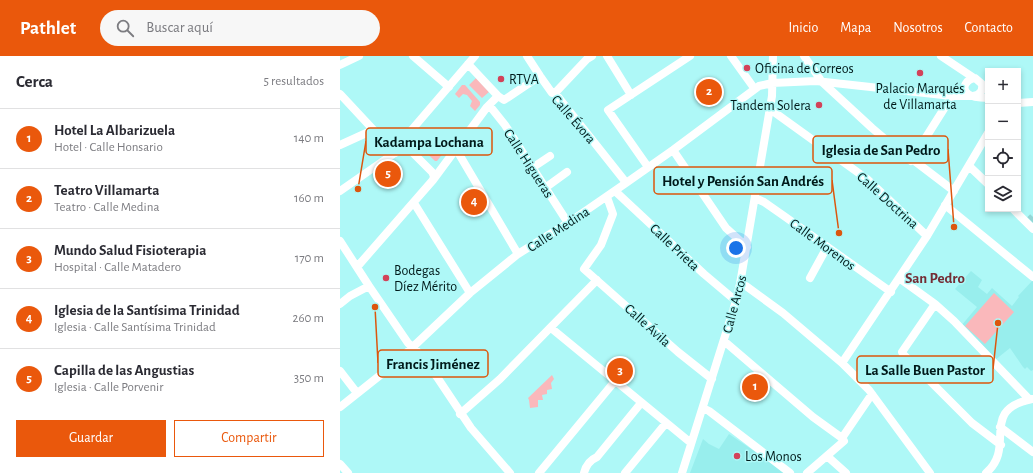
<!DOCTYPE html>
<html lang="es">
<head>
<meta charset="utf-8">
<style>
  :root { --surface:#fff; --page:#f7f7f7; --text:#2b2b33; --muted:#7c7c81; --line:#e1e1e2; --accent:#ea580c }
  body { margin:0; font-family:"Alegreya Sans",sans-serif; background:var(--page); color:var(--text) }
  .controls { position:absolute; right:12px; top:12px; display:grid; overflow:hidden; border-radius:0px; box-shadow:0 2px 6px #0003 }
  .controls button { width:36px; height:36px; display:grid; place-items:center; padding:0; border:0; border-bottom:1px solid var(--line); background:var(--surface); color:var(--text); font:20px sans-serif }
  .you { position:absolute; left:396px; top:192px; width:14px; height:14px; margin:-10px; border:3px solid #fff; border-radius:50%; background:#1a73e8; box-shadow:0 0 0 6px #1a73e833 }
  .badge { display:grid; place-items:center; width:26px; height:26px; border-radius:50%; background:var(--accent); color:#fff; font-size:13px; font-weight:700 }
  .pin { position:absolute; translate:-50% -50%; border:2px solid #fff; box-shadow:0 1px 4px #0006 }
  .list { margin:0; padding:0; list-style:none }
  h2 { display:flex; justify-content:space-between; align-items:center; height:52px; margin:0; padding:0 16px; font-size:17px }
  h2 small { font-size:13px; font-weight:400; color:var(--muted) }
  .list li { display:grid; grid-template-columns:26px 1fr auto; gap:12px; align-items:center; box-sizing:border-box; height:60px; padding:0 16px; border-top:1px solid var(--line) }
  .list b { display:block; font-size:15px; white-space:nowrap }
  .list p { margin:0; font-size:13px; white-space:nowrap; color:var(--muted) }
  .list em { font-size:13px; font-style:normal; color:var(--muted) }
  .actions { display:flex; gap:8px; padding:12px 16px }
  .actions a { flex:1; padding:9px 0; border:1px solid var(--accent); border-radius:0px; text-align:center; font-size:14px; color:var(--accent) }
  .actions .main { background:var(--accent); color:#fff }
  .icon { flex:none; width:22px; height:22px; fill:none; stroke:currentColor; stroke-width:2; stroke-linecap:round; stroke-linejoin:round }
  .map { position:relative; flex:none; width:693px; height:417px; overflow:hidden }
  header { display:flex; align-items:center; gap:24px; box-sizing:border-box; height:56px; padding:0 20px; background:var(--accent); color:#fff }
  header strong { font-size:19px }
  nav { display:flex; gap:22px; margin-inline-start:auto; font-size:14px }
  .search { width:280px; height:36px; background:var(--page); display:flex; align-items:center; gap:10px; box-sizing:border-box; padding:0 14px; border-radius:22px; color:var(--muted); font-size:15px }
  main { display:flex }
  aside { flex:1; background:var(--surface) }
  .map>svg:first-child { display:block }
  .built { fill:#98eeed }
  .green { fill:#fab8bb }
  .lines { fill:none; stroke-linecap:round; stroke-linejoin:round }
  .minor-tunnel { stroke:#94d7d6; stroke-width:8; stroke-dasharray:8 4; stroke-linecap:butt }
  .minor { stroke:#fff; stroke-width:8 }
  .poi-dot { fill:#d24259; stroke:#aef8f7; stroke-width:1.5 }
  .labels { text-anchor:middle; stroke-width:3; stroke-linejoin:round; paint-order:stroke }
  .poi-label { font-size:14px; fill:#001a1a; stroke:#aef8f7; text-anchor:start }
  .street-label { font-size:14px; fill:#001a1a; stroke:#aef8f7 }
  .neighbourhood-label { font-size:15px; font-weight:bold; fill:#742d35; stroke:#aef8f7 }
  .leader { fill:none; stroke:#dc560d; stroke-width:1.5 }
  .callout-dot { fill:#dc560d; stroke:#aef8f7; stroke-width:1.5 }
  .callout { fill:#aef8f7; stroke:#dc560d; stroke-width:1.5 }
  .callout-label { font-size:15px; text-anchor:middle; font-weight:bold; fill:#001a1a }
</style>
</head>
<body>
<header>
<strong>Pathlet</strong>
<div class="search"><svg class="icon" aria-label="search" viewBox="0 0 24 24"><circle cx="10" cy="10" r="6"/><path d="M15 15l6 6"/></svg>Buscar aquí</div>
<nav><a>Inicio</a><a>Mapa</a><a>Nosotros</a><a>Contacto</a></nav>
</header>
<main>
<aside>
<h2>Cerca<small>5 resultados</small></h2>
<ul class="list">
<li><span class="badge">1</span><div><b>Hotel La Albarizuela</b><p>Hotel · Calle Honsario</p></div><em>140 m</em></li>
<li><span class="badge">2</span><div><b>Teatro Villamarta</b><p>Teatro · Calle Medina</p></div><em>160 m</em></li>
<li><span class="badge">3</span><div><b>Mundo Salud Fisioterapia</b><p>Hospital · Calle Matadero</p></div><em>170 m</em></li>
<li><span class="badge">4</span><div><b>Iglesia de la Santísima Trinidad</b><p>Iglesia · Calle Santísima Trinidad</p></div><em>260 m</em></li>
<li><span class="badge">5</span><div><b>Capilla de las Angustias</b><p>Iglesia · Calle Porvenir</p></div><em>350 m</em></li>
</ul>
<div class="actions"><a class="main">Guardar</a><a>Compartir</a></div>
</aside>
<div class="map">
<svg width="693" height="417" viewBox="0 0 693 417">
  <rect width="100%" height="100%" fill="#aef8f7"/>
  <path class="built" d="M631 215 642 224 638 231 647 238 652 232 672 250 679 241 678 240 693 224V314L691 315 687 311 685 313 683 311 670 292 655 304 621 270 637 251 615 233Z
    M389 378 417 397 444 417H350L363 383 369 388 379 393Z"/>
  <path class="green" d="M136 22 149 36 142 42 129 29Z
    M122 29H125L140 46V49L135 55 130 50 132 45 127 39 123 38 119 42 115 38Z
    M80 77 86 81 84 86 87 91 93 93 97 90 104 96 97 105H95L75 86V83Z
    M654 237 674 256 645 288 625 270Z
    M212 319 214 323 211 327 212 333 207 334V338L202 339 203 344H198V351L190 352 189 344 188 342Z"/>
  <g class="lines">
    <path class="minor-tunnel" d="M690 164 693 161"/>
    <path class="minor" d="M73 0 109 31
      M187 0 200 20 212 37H215L284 124
      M267 0 291 39
      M391 0 414 32
      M464 0 480 23
      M601 0 634 22
      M0 9 19 0
      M481 25 532 72 571 105 612 40
      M215 37 247 3 252 0
      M0 38 55 97
      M158 40 164 44 200 20
      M633 40C640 39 643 35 642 28L635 22C627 23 620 32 628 38 633 42 642 42 648 42
      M678 47 693 46
      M149 49 165 69 228 167
      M429 55 434 56 527 123 587 180
      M0 89 33 74
      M116 93 178 198
      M333 94 386 172 407 191
      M55 97 59 87 69 77
      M572 103 614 135
      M629 110 648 128
      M308 111 268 54 350 0
      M192 112 210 100
      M93 124 94 120 92 116 68 92V83L69 77 135 0
      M205 132 227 116
      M0 135 59 94 63 92H68
      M275 135 364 218 396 245
      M267 141 273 158 261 189 244 213 338 296 372 323
      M415 142 424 146 444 160 551 236
      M74 147 130 237
      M605 149 693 221
      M673 153 693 173
      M0 185 29 230 68 287 80 298 97 321 131 372 170 417
      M17 211 93 124 147 51 158 40 128 8
      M470 222 487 191
      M559 222 595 248 614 265 689 343
      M400 228 406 230 443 257 502 307 529 334 590 417
      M0 248 10 240 29 230
      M595 248 562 296 563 298 632 367 661 389
      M211 272 351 387
      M384 285 473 361 502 382
      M502 307 587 180 648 77
      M0 315 17 337
      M0 351 58 305 130 237 178 198 228 167 286 127 333 94 419 30 432 27 476 25 612 40H630
      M363 352 369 355 450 417
      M120 358 160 323 257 224
      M660 371 693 396
      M502 382 532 338
      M487 400 506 417
      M0 408 8 417
      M199 417 275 325
      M244 417C246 409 250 404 257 401L301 347
      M285 417 326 367
      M342 417 396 245 400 228 432 40 433 0
      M467 417 504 385 502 382
      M646 417C677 391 638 354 692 343"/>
  </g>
  <g class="poi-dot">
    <circle cx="407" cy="12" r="4"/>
    <circle cx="580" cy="17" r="4"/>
    <circle cx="161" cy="23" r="4"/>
    <circle cx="479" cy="49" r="4"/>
    <circle cx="46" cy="222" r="4"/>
    <circle cx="397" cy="400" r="4"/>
  </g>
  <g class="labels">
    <g class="poi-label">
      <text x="415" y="17">Oficina de Correos</text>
      <text x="169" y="28">RTVA</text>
      <text x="580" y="37" text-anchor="middle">Palacio Marqués<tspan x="580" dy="16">de Villamarta</tspan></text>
      <text x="471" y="54" text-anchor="end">Tandem Solera</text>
      <text x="54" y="219">Bodegas<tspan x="54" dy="16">Díez Mérito</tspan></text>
      <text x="405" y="405">Los Monos</text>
    </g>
    <g class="street-label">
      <text transform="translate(234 63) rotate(49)" y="5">Calle Évora</text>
      <text transform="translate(189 107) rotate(57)" y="5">Calle Higueras</text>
      <text transform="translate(548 144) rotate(42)" y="5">Calle Doctrina</text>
      <text transform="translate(218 173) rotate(-33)" y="5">Calle Medina</text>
      <text transform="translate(483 188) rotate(36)" y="5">Calle Morenos</text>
      <text transform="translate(335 191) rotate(43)" y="5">Calle Prieta</text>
      <text transform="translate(394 248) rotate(-75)" y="5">Calle Arcos</text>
      <text transform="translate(308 269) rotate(42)" y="5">Calle Ávila</text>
    </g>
    <g class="neighbourhood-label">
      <text x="595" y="227">San Pedro</text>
    </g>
  </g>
  <path class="leader" d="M18 133L26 85M614 171L608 93M499 177L492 124M35 251L38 307M658 267L653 313"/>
  <g class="callout-dot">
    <circle cx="18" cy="133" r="4"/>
    <circle cx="614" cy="171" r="4"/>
    <circle cx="499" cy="177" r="4"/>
    <circle cx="35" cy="251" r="4"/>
    <circle cx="658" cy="267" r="4"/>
  </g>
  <g class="callout">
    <rect x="26" y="72" width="126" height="27" rx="4"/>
    <rect x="473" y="80" width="135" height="27" rx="4"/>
    <rect x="314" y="111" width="178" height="27" rx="4"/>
    <rect x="38" y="294" width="110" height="27" rx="4"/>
    <rect x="517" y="300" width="136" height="27" rx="4"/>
  </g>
  <g class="callout-label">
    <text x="89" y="91">Kadampa Lochana</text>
    <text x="541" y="99">Iglesia de San Pedro</text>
    <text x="403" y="130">Hotel y Pensión San Andrés</text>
    <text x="93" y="313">Francis Jiménez</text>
    <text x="585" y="319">La Salle Buen Pastor</text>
  </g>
</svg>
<div class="controls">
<button>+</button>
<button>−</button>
<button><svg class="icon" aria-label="locate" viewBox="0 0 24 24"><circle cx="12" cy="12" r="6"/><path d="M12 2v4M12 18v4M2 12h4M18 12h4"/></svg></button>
<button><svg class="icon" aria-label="layers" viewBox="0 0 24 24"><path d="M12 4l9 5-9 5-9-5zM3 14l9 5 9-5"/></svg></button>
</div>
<div class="you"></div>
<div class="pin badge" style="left:415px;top:331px">1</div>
<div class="pin badge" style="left:369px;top:36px">2</div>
<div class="pin badge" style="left:280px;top:315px">3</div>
<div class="pin badge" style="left:134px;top:146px">4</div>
<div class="pin badge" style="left:48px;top:118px">5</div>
</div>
</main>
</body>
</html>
